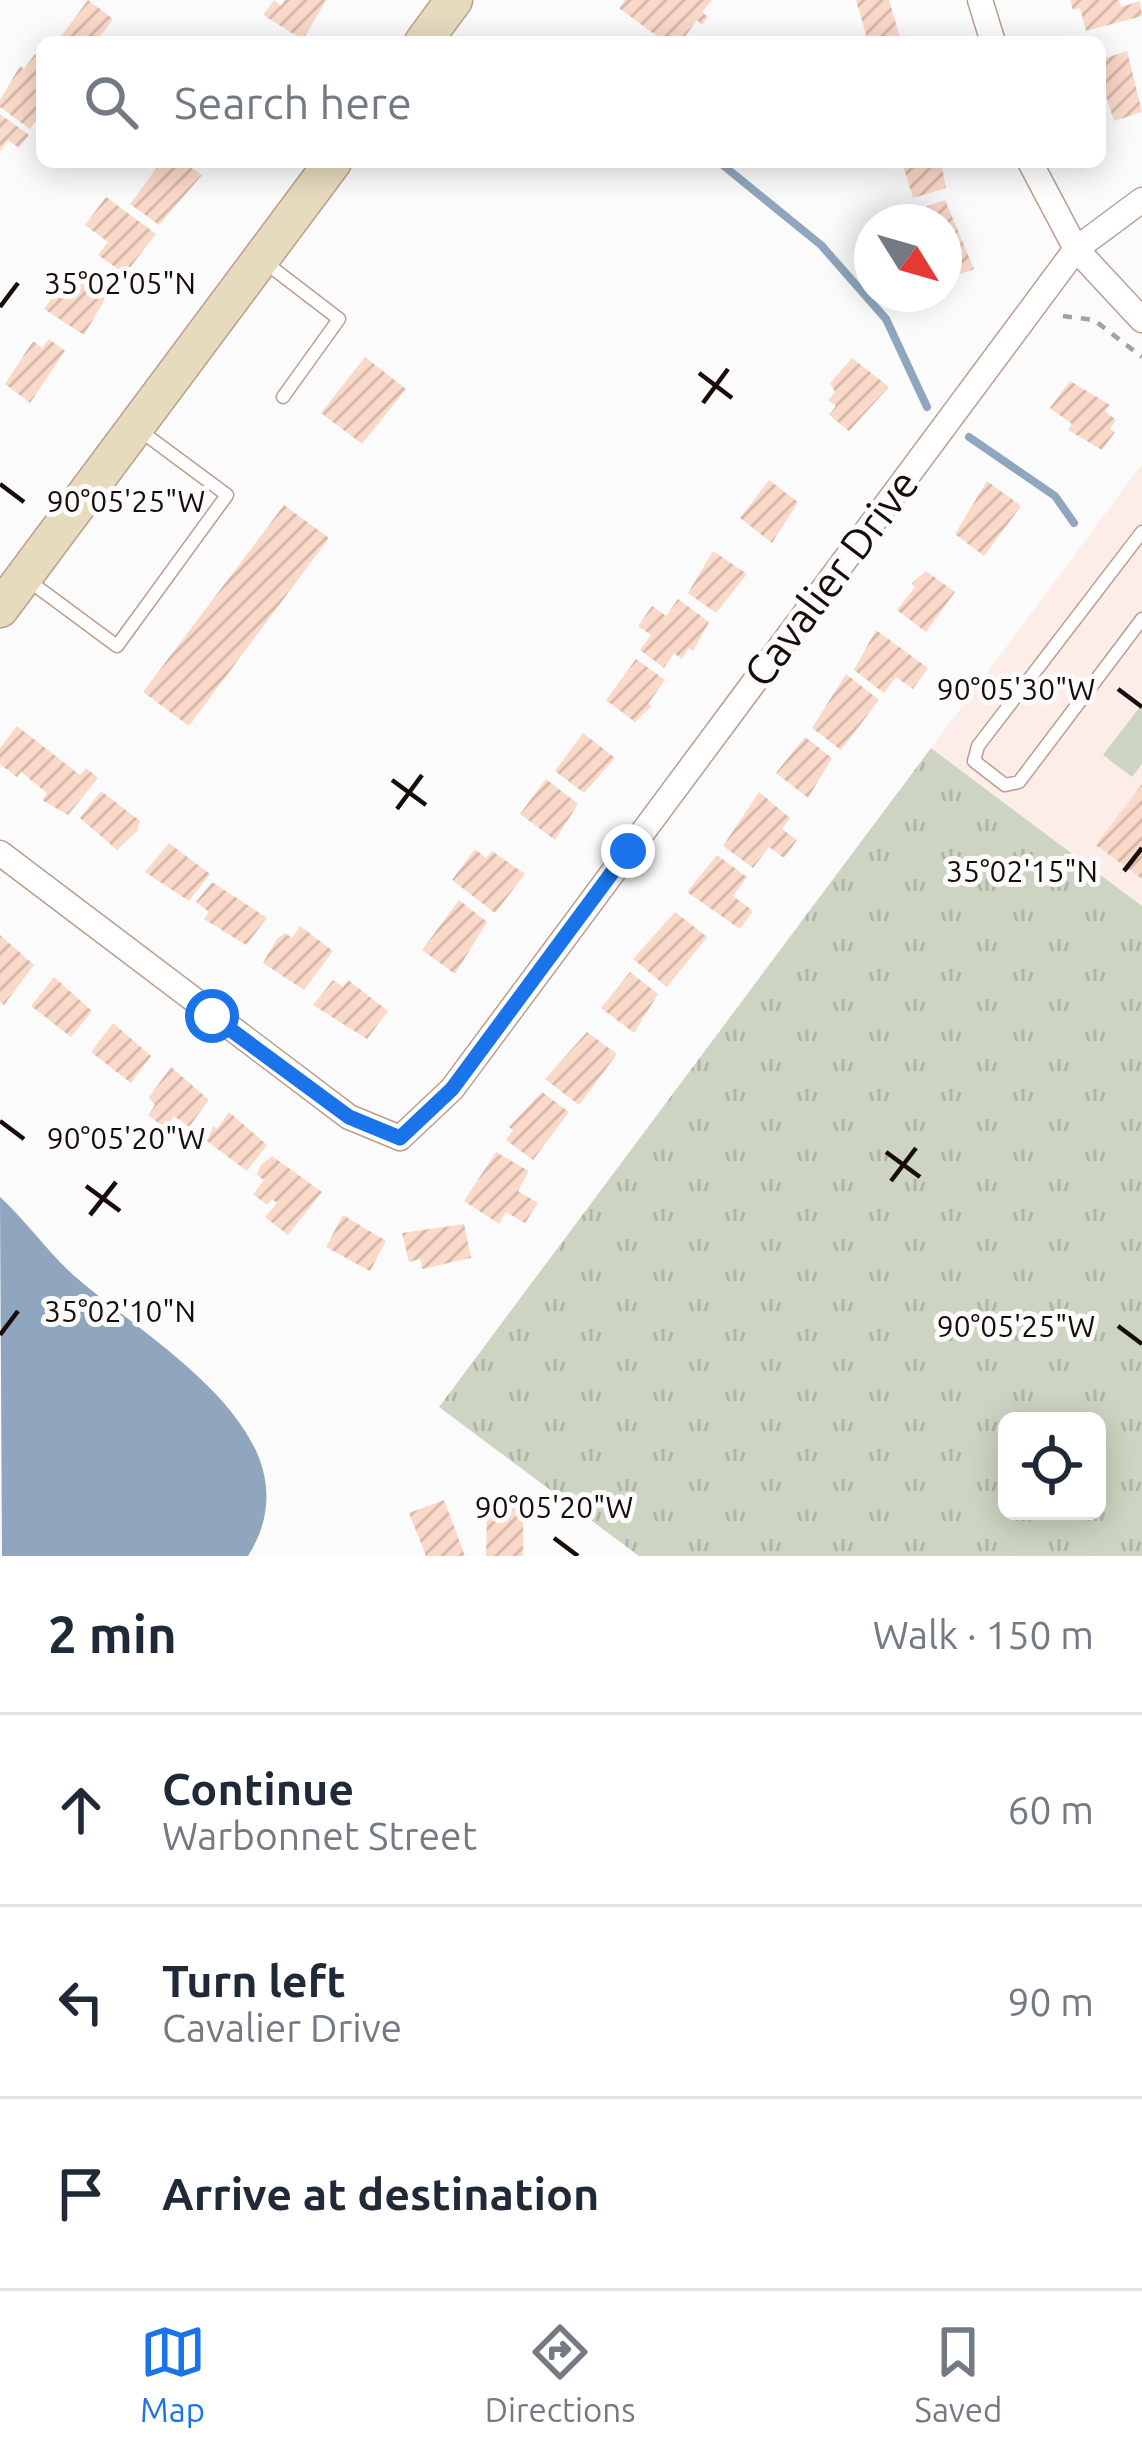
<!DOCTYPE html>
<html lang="en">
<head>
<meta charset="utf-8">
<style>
  :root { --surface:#fff; --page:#f2f2f3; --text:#1f2937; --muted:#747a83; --line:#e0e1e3; --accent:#1a73e8 }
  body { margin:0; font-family:Ubuntu,sans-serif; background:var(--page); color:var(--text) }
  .controls { position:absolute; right:36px; bottom:36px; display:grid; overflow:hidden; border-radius:18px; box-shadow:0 6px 30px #0003 }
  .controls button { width:108px; height:108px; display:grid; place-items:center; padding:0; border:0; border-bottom:3px solid var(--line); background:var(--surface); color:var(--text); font:60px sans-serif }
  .compass { position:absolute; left:854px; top:204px; width:108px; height:108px; border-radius:50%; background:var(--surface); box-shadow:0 6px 30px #0003; rotate:127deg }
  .stop { position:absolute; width:36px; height:36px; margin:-27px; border:9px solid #1a73e8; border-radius:50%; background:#fff }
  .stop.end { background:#1a73e8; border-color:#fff; box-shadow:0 3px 12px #0008 }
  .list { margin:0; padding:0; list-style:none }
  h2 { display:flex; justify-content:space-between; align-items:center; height:156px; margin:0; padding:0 48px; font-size:51px }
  h2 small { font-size:39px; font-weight:400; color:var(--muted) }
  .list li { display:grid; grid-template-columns:78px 1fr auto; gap:36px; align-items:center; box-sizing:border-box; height:192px; padding:0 48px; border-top:3px solid var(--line) }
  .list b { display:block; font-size:45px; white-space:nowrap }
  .list p { margin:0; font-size:39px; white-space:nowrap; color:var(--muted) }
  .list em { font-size:39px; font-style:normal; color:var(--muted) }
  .icon { flex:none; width:66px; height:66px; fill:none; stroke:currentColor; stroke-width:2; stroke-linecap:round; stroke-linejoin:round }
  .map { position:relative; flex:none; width:1142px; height:1556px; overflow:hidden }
  .search { position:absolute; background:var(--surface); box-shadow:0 6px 30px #0003; left:36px; right:36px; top:36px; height:132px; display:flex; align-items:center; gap:30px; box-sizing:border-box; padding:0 42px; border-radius:18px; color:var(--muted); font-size:45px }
  .sheet { height:732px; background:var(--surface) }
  nav { display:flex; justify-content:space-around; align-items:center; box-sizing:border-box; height:168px; border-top:3px solid var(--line); background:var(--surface); font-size:33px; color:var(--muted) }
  nav a { display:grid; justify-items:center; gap:6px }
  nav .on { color:var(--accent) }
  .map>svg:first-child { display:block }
  .education { fill:#fdede9 }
  .green { fill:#cdd5c2 }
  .park { fill:url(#park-tufts); fill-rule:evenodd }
  .water { fill:#8fa6be }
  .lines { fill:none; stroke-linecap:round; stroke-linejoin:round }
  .stream { stroke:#8fa6be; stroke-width:8 }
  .building { fill:url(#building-hatch) }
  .lane-casing { stroke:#bd9d8d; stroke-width:15 }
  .street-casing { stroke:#bd9d8d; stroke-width:27 }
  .secondary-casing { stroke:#bd9d8d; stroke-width:39 }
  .path { stroke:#a5a09e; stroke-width:4.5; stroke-dasharray:9 9; stroke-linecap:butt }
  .lane { stroke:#fff; stroke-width:12 }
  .street { stroke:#fff; stroke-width:24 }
  .secondary { stroke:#e6dbbd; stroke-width:36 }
  .route { stroke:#1a73e8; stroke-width:15 }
  .ticks { fill:none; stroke:#180d08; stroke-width:4.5 }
  .labels { text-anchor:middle; stroke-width:10; stroke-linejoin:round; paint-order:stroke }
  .street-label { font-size:42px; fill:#180d08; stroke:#fbfbfb }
  .ticks-label { font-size:30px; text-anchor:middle; fill:#180d08; stroke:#fbfbfb; stroke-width:10; stroke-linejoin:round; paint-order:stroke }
</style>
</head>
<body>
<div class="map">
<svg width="1142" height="1556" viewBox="0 0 1142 1556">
  <defs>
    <pattern id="park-tufts" width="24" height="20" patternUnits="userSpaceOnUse" patternTransform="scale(3)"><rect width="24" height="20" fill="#cdd5c2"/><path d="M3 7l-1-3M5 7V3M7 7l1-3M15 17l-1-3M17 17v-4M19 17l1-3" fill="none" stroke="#afb6a5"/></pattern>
    <pattern id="building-hatch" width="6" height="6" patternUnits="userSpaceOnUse" patternTransform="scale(3)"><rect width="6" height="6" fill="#fbd9c8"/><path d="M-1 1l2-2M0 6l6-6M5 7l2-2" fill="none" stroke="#d6b9aa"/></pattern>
  </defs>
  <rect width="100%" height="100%" fill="#fbfbfb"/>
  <path class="education" d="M1142 464V906L931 748Z"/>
  <path class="green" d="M1142 704V764L1132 777 1103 755Z"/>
  <path class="park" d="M931 748 1142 906V1556H639L439 1407ZM1007 1421H1097V1511H1007Z"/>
  <path class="water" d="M0 1197C25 1220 45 1248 69 1271 141 1338 325 1433 248 1556H2Z"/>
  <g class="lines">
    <path class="stream" d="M557 41 558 42
      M719 162 821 245 886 319 927 407
      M969 437 1055 496 1074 523"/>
  </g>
  <path class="building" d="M88 0 113 19 96 42H57Z
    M274 0 281 6 285 0H326L303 40 263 15Z
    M625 0H712L702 12 708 17 702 25 697 20 681 42H665L619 8Z
    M856 0H889L900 37 868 42Z
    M1070 0H1119L1121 7 1140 1 1142 16 1086 31 1080 8 1073 10Z
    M1127 51 1142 112 1114 121 1106 96 1100 98V60Z
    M35 54 42 60V113L30 129 0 107V100L20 66 24 69Z
    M0 114 29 135 19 148 8 140 0 151Z
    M161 162H182L202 175 159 225 130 204Z
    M902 162H941L946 188 913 198Z
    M106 197 156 234 125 274 98 255 108 242 85 225Z
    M945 200 974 269 944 280V222H924L920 209Z
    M83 272 109 292 84 335 44 309 55 294 62 299Z
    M49 339 65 351 30 403 5 384 33 341 42 348Z
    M365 357 406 389 362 444 321 413Z
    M852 358 889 387 849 431 829 415 836 406 828 400 835 392 830 383Z
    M1070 381 1110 405 1105 411 1116 420 1110 429 1115 432 1102 450 1068 430 1072 424 1050 408Z
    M769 480 798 502 772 543 740 518Z
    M987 481 1021 506 984 556 955 534Z
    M284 505 329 538 189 726 143 692Z
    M713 551 747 574 716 613 688 593Z
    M926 571 955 592 926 632 897 610 915 587 911 584Z
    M678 599 709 622 693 651 689 648 682 659 674 653 664 668 640 650 651 635 638 626 652 606 666 616Z
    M876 630 928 668 913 689 896 677 884 693 854 670Z
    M636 659 665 680 648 704 652 706 635 722 606 700Z
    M846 674 879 700 841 750 812 728Z
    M17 726 80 775 86 768 98 778 68 815 42 800 47 793 21 772 17 777 0 764V748Z
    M583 733 615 758 584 793 555 771Z
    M805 737 832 758 808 798 776 773Z
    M546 779 578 804 555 840 520 814Z
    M1142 784V879L1096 845Z
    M101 791 140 821 137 831 117 850 80 818Z
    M759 792 790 818 782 829 797 840 784 858 769 847 753 868 723 846Z
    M169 843 210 874 189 901 145 872Z
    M475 849 486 858 492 851 525 874 495 913 452 880Z
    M717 855 747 877 733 896 753 911 740 929 687 892Z
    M212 882 267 918 246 945 204 919 209 912 196 902Z
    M459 900 487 922 455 974 422 950Z
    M675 912 707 937 667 987 633 959Z
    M300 926 333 951 304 990 263 963 277 939 285 933 292 938Z
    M0 935 34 965 4 1005 0 1002Z
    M630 972 658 994 634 1033 601 1008Z
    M54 977 92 1011 71 1037 31 1006Z
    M333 980 343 987 348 980 388 1011 367 1039 313 1005Z
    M113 1023 151 1056 131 1083 91 1052Z
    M587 1032 617 1054 579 1105 545 1079Z
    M171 1067 209 1100 189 1127 174 1116 165 1128 148 1115 155 1105 149 1097Z
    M542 1092 569 1112 533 1160 506 1140 513 1130 509 1127Z
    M229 1112 267 1145 247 1171 207 1141 213 1126 217 1129Z
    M496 1152 529 1171 518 1191 538 1203 525 1223 506 1212 499 1224 464 1201Z
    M272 1156 322 1192 288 1235 265 1217 277 1203 272 1199 267 1205 253 1194 264 1180 257 1175 260 1166Z
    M343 1215 386 1241 370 1271 326 1247Z
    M464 1224 471 1258 422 1269 420 1259 409 1262 402 1233Z
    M487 1499 523 1500V1556H486Z
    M444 1500 465 1556H426L409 1513Z"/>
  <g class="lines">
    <g class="lane-casing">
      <path id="lane" d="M262 260 339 319 283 397
        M1142 532 978 746 974 761 1005 785 1019 782 1142 619
        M25 578 117 646 227 495 138 429"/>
    </g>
    <g class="street-casing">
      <path id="street" d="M980 0 993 42
        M1030 162 1076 249 1142 320
        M0 853 349 1117 400 1138 452 1089 1076 249 1142 200"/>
    </g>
    <g class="secondary-casing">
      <path id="secondary" d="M423 42 454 0
        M0 609 333 162"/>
    </g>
    <path class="path" d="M1063 316 1094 320 1142 357"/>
    <use href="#lane" class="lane"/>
    <use href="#street" class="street"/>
    <use href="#secondary" class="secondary"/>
  </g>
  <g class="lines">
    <path class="route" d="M212 1016 349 1117 400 1138 452 1089 628 851"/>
  </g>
  <path class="ticks" d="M0 307 18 283M699 373 732 398M703 403 728 369M0 484 24 502M1118 689 1142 707M392 780 426 805M397 809 422 775M1124 871 1142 848M0 1121 24 1139M886 1152 920 1177M891 1181 916 1148M86 1186 120 1211M90 1215 116 1182M1118 1326 1142 1344M0 1335 18 1311M554 1538 578 1556"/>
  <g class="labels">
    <g class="street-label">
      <text transform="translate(831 578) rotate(-53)" y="15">Cavalier Drive</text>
    </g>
  </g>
  <g class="ticks-label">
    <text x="120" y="294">35°02'05"N</text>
    <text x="126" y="512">90°05'25"W</text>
    <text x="1016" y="700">90°05'30"W</text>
    <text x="1022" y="882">35°02'15"N</text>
    <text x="126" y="1149">90°05'20"W</text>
    <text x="120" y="1322">35°02'10"N</text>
    <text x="1016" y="1337">90°05'25"W</text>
    <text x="554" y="1518">90°05'20"W</text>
  </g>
</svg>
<div class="controls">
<button><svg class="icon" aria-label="locate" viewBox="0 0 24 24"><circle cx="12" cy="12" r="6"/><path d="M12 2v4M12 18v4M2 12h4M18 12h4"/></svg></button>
</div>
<svg class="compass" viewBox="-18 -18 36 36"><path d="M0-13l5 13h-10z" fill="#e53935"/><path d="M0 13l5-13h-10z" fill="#747a83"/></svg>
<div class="stop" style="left:212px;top:1016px"></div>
<div class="stop end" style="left:628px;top:851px"></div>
<div class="search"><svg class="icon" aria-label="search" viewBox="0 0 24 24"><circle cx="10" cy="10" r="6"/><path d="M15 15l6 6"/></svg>Search here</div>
</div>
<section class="sheet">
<h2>2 min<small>Walk · 150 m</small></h2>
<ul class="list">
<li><svg class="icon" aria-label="ahead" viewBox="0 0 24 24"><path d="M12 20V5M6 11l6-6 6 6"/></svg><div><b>Continue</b><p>Warbonnet Street</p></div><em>60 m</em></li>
<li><svg class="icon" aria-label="left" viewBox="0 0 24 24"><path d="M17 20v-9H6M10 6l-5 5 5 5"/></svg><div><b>Turn left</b><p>Cavalier Drive</p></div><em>90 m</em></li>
<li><svg class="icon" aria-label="arrive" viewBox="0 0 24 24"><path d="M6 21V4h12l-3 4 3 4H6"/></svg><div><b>Arrive at destination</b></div></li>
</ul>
</section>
<nav>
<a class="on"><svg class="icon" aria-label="map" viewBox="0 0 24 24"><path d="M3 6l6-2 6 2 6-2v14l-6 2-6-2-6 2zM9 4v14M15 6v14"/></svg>Map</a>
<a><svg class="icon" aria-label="directions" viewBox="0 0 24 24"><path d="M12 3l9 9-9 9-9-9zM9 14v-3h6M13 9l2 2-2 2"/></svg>Directions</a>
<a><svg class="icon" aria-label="saved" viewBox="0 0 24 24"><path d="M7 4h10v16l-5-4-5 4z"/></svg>Saved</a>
</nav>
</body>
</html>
